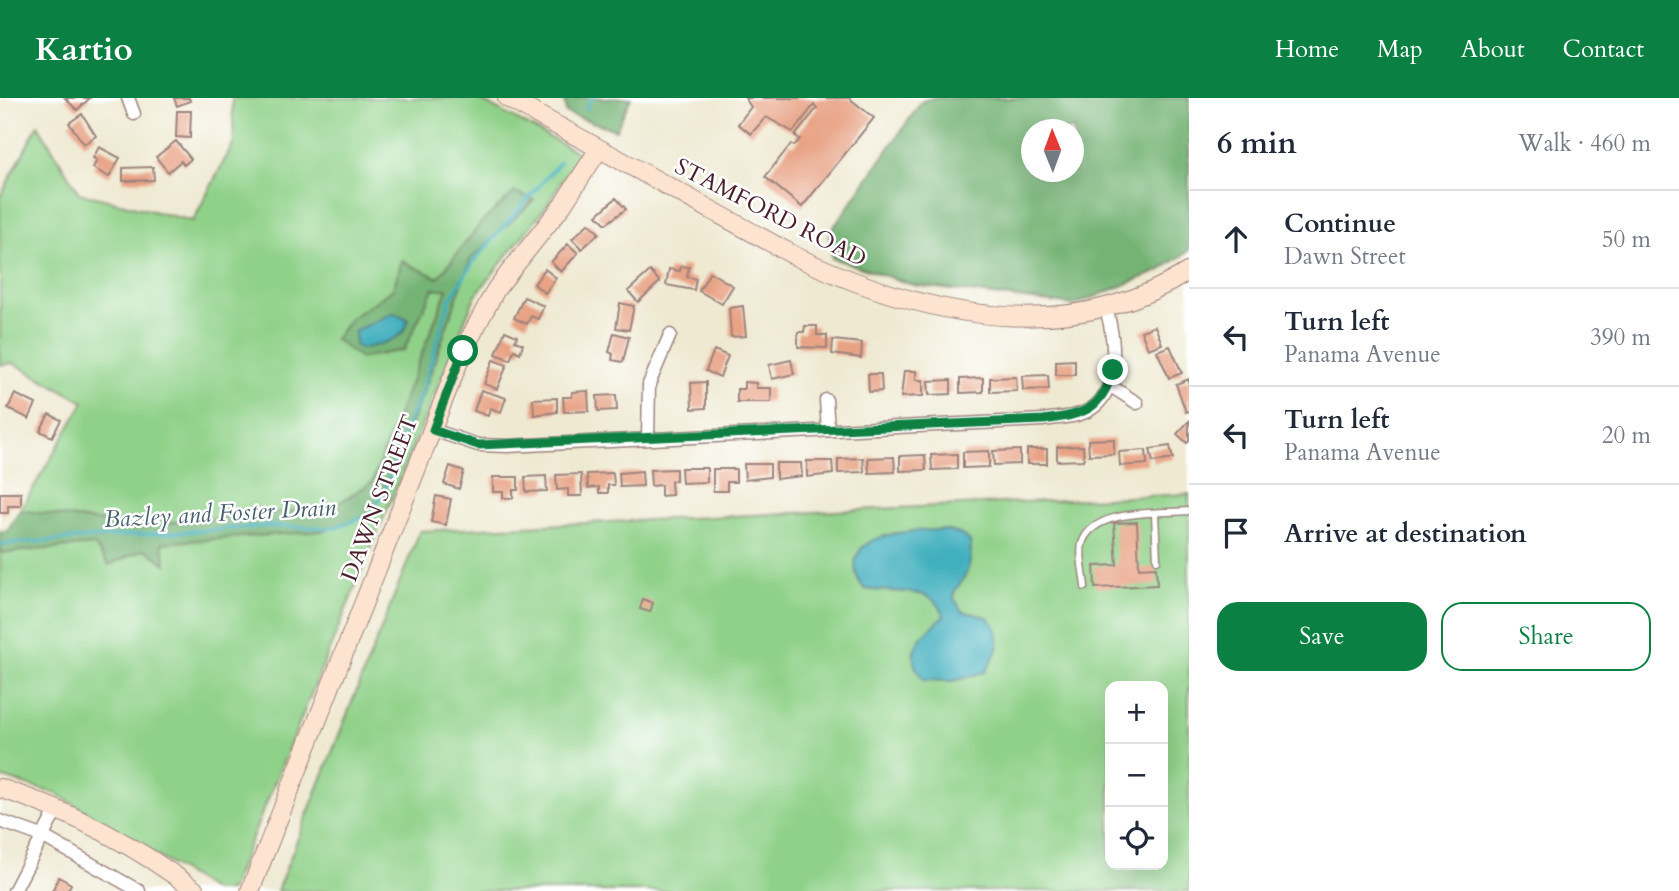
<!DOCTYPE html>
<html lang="en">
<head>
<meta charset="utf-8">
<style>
  :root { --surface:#fff; --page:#f6f6f7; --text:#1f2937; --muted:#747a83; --line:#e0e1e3; --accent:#0b8043 }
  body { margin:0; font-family:Cardo,serif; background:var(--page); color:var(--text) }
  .controls { position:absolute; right:21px; bottom:21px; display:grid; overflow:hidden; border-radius:14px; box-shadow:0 7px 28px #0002 }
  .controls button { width:63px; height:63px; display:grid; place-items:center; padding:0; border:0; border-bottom:2px solid var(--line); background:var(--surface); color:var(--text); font:35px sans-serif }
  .compass { position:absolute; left:1021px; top:21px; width:63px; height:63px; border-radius:50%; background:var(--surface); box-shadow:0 7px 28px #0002; rotate:359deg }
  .stop { position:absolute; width:21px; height:21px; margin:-16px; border:5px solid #0b8043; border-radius:50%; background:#fff }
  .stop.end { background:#0b8043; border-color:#fff; box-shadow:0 2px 7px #0008 }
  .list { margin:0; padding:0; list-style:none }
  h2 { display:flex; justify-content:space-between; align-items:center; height:91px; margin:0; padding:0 28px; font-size:30px }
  h2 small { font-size:23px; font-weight:400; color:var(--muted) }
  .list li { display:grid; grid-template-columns:46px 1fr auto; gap:21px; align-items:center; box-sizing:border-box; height:98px; padding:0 28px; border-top:2px solid var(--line) }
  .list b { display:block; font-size:26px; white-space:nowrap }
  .list p { margin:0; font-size:23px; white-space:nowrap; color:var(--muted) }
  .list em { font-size:23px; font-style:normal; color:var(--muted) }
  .actions { display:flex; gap:14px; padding:21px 28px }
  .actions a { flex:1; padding:16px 0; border:2px solid var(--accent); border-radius:21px; text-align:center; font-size:24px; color:var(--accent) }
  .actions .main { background:var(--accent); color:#fff }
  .icon { flex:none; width:38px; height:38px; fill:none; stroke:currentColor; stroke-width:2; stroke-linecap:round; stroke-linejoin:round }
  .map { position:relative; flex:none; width:1189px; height:793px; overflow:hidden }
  header { display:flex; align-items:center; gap:42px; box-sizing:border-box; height:98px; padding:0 35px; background:var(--accent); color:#fff }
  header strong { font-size:33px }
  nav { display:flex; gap:38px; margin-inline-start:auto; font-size:24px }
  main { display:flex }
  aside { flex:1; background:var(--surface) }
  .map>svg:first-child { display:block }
  .green { fill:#90d189; stroke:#6d785a; stroke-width:2; fill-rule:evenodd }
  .forest { fill:#74b375; stroke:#5f6950; stroke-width:2; fill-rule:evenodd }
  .water { fill:#41afbe; stroke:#466774; stroke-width:2 }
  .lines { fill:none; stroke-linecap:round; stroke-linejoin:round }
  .stream { stroke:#41afbe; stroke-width:3.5 }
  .building { fill:#e8a284 }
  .lane-casing { stroke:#9c847e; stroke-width:9 }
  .street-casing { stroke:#9c847e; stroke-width:15 }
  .secondary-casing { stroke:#9c847e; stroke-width:20 }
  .lane { stroke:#fff; stroke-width:6 }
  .street { stroke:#fff; stroke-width:12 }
  .secondary { stroke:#fde4d1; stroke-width:18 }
  .route { stroke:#0b8043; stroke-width:9 }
  .labels { text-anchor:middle; stroke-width:5; stroke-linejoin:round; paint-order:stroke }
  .street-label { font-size:23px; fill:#4a1f2b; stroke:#fff }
  .water-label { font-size:24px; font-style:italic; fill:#46606d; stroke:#fff }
</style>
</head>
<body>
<header>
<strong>Kartio</strong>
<nav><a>Home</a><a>Map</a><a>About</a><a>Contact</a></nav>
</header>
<main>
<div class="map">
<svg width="1189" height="793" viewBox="0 0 1189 793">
  <rect width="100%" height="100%" fill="#fff"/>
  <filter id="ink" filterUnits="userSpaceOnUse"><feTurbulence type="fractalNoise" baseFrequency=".0143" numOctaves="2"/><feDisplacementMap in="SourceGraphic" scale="14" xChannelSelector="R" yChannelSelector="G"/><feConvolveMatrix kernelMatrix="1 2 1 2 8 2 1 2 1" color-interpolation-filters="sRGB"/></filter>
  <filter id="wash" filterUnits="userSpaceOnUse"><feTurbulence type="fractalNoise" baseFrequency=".00686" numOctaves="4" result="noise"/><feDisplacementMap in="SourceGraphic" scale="28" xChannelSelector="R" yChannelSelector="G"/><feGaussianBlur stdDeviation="1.57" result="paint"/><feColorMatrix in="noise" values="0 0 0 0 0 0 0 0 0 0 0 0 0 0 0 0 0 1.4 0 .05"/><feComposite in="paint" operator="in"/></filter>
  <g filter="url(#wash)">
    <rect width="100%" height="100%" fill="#efe9d1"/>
    <path class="green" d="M232 0H476L579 55 545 110 475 198 230 793H214L57 696 0 679V433H8L84 304 13 265 0 267V99L38 27 79 95 193 123 234 44Z
      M1189 396V793H277L420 433ZM1110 588H1163V767H1110Z"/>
    <path class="forest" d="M564 0H631L616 32 566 15Z
      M933 0H1189V153L1159 173 1074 207 913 187 832 160 829 136 922 3ZM1032 32H1074V74H1032Z
      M515 94 534 102 470 162 425 291 374 416 323 433 162 445 166 466 145 451 109 467 94 447 0 455V433H7L20 412 131 428 332 409 372 384 447 191H433L404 252 360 260 335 241 350 221 393 191 402 163 438 180 482 124Z"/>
    <path class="water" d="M393 215 408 221C407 242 378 247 361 251L355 247V233Z
      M945 432 960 436 970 443C973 462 968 478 955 492L954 500 962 513 987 519C1007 536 997 556 985 574L953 583 923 582C900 551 923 538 944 518 936 486 891 496 865 491 858 484 855 477 855 466 857 432 919 432 945 432Z"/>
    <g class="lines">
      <path class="stream" d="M586 11 592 0
        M0 446 270 428 333 430 370 417 386 391 406 330 421 297 450 201 473 164 560 64"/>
    </g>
    <g id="blocks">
      <path class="building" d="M65 0H90L77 12Z
        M174 0H189L190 3 177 8Z
        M745 0H849L874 20 802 109 765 79 791 46 794 48 800 41 795 38 817 10 814 7 793 34 766 19 751 36 738 26 751 9Z
        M177 13H191L190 40 176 39Z
        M82 16 96 38 84 46 69 25Z
        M176 43 191 61 184 67 181 63 168 74 156 59Z
        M99 49 120 60 109 79 93 70 97 62 93 60Z
        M153 69 154 82 123 83V70Z
        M616 100 626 111 606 126 597 117Z
        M589 125 599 135 582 151 572 141Z
        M568 146 578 155 561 174 551 164Z
        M681 168 689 169 687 179 696 181 694 192 666 187 669 171 680 173Z
        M545 171 556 180 545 195 534 186Z
        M650 173 660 184 638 204 628 193Z
        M710 174 733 188 722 206 699 193Z
        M524 199 544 208 538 221 531 218 527 226 514 220Z
        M620 205 634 208 629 232 616 230Z
        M743 208 746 238 731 239 729 210Z
        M805 228H817V237H827V250L798 249V234H804Z
        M1155 228 1162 246 1148 251 1141 233Z
        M505 233 517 238 515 243 523 246 520 255 514 252 510 262 496 256Z
        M614 235 629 239 623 264 612 262 613 256 609 254Z
        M833 242 862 245 861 260 832 256Z
        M1170 248 1182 275 1169 280 1157 253Z
        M714 252 728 258 720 279 706 273Z
        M493 262 507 267 497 291 484 286Z
        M791 262 794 276 772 281 769 267Z
        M1075 262V277H1056V263Z
        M904 273H916V282H923V298L901 299Z
        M868 276H881L882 293 869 294Z
        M1048 277 1049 291 1023 292 1022 278Z
        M1016 279 1017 293 990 294V280Z
        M983 280V294L960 295V281Z
        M1189 281V313L1186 314 1176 286Z
        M951 282V296L929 297 928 283Z
        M706 284V310L692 311 691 285Z
        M744 284 756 285V290H771V304H737V291H744Z
        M481 292 506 300 501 314 490 310 488 318 474 313Z
        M588 293 589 313 564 314 563 299H572V294Z
        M15 296 36 306 29 321 8 310Z
        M616 297 617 312 598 313 597 298Z
        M557 300V314L534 317 533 301Z
        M49 316 61 322 52 339 40 333Z
        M1189 323V343L1187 345 1177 336Z
        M1114 341V356L1089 357 1088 342Z
        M1083 348 1084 362 1057 363V349Z
        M1170 348 1173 361 1153 364 1150 351Z
        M1027 351H1047V366H1027Z
        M1020 352V366L994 367 993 353Z
        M1146 352 1147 366 1120 368 1119 354Z
        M989 353V369L963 370V354Z
        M957 356V371L932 372 931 357Z
        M925 357 926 372 900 373V358Z
        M894 359 895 374 869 375 868 360Z
        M863 360 864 374 838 375V361Z
        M807 363H832L833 376 807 379Z
        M776 365H801L802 378 776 381Z
        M744 366H770V379L745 382Z
        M450 368 464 373 459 391 444 386Z
        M681 370H707V384L682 385Z
        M676 371V383H671L672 397 661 398V387L651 388 650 372Z
        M713 371H736V384H727V393H713Z
        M642 373 643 388 620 389 619 375Z
        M613 375 614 387H608V395H599V389L588 390 587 376Z
        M581 376 582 398H568V391L557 392 556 377Z
        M546 378 547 393 526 394 525 379Z
        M493 379H518V392H513V400H503V394H493Z
        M0 395H21V408H8V415H0Z
        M436 398 451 401 446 427 431 424Z
        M1137 424 1139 470 1156 469 1157 487 1095 490 1094 468 1117 467 1114 425Z
        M643 501 653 505 650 514 640 511Z
        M59 779 71 786 67 793H52Z"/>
    </g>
  </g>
  <g filter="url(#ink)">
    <use href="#blocks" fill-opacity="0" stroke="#9c847e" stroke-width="2"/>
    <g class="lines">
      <g class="lane-casing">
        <path id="lane" d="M1155 416 1157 462
          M1085 489C1084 476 1079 458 1082 446 1092 410 1158 416 1189 413"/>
      </g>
      <g class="street-casing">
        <path id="street" d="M128 0 134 16
          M1109 287 1137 305
          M826 302 828 332
          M433 332 478 347 507 348 1043 322C1060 319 1081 320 1095 308 1121 286 1114 238 1106 210
          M648 341 649 286 670 237
          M0 723 42 738 139 793
          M14 793 57 711"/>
      </g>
      <g class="secondary-casing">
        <path id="secondary" d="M507 0 797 159C920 217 1066 251 1189 173
          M0 690C72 714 136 747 196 793
          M250 793 463 253 496 191 562 108 599 51"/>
      </g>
      <use href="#lane" class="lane"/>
      <use href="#street" class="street"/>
      <use href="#secondary" class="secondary"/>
    </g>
  </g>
  <g class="lines" filter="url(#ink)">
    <path class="route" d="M463 253 433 332 478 347 1043 322C1083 316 1101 314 1113 272"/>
  </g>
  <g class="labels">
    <g class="street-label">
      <text transform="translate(771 114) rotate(27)" y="8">STAMFORD ROAD</text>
      <text transform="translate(379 400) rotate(-69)" y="8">DAWN STREET</text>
    </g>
    <g class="water-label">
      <text transform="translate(220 415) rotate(-3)" y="8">Bazley and Foster Drain</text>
    </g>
  </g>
</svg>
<div class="controls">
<button>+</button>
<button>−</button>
<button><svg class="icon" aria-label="locate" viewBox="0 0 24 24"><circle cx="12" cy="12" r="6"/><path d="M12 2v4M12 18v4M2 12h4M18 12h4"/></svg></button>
</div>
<svg class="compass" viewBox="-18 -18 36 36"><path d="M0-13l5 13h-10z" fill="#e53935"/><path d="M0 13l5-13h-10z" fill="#747a83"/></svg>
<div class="stop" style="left:463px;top:253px"></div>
<div class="stop end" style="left:1113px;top:272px"></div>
</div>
<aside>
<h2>6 min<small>Walk · 460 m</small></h2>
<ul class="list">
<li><svg class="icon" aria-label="ahead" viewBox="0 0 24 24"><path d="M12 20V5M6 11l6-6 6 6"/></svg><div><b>Continue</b><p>Dawn Street</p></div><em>50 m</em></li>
<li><svg class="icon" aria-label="left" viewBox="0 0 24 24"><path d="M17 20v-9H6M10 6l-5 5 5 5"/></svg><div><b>Turn left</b><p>Panama Avenue</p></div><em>390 m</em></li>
<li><svg class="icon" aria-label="left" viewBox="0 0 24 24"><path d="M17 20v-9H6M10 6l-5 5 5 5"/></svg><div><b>Turn left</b><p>Panama Avenue</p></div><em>20 m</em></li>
<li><svg class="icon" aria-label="arrive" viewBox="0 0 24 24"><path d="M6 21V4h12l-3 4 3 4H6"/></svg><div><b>Arrive at destination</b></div></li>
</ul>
<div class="actions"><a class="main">Save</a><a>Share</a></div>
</aside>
</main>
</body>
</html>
